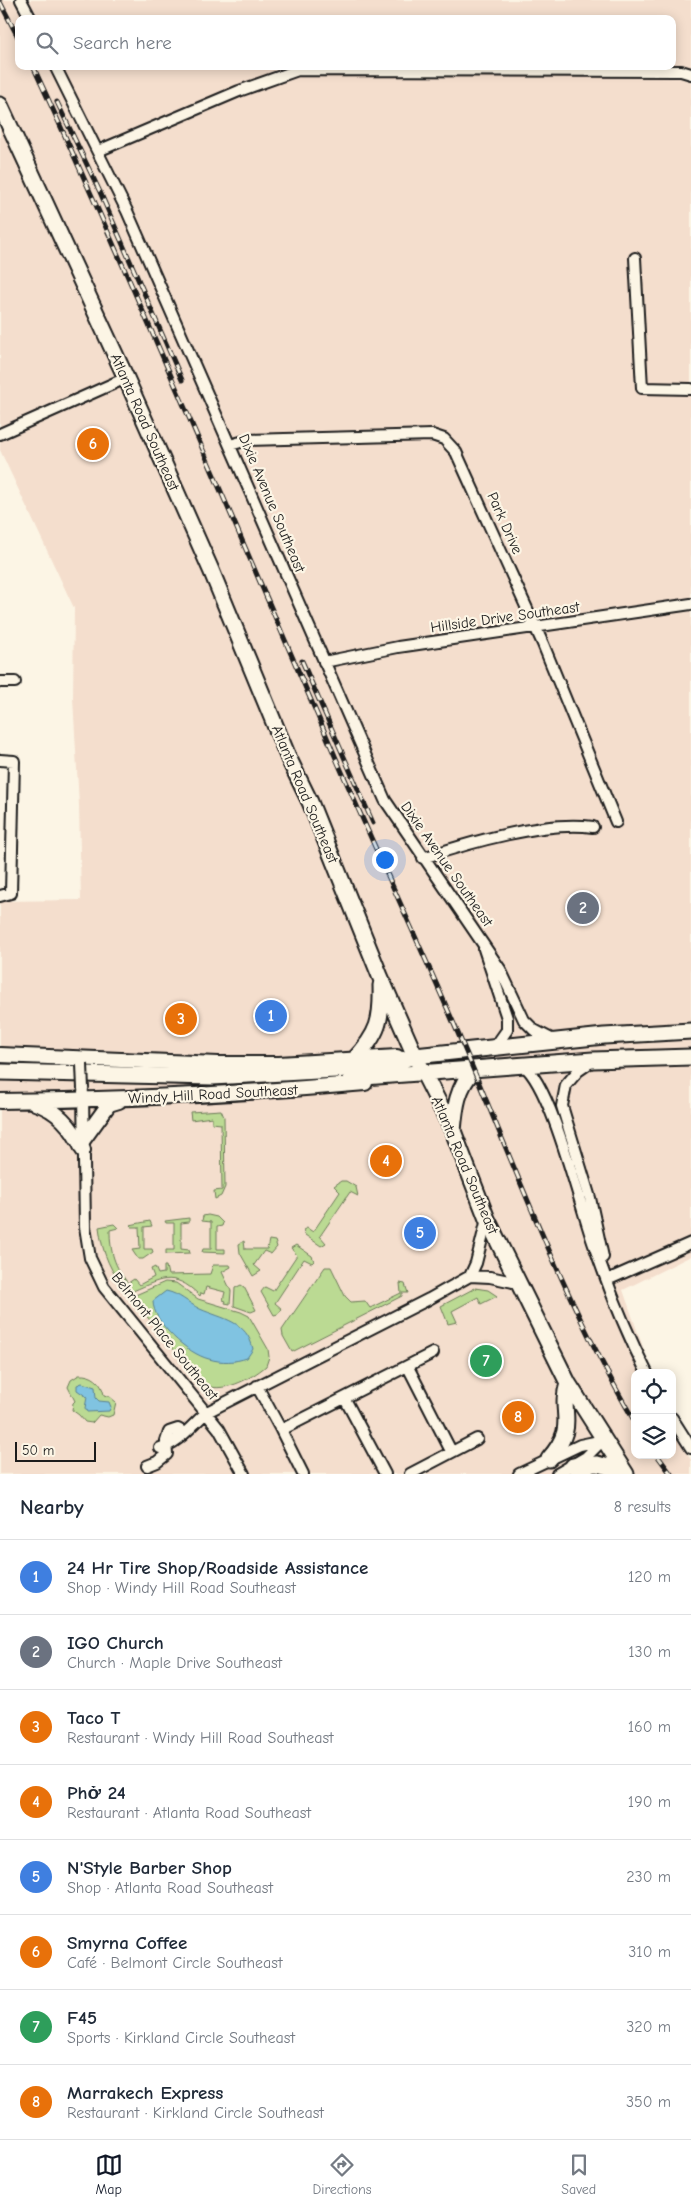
<!DOCTYPE html>
<html lang="en">
<head>
<meta charset="utf-8">
<style>
  :root { --surface:#fff; --page:#f2f2f3; --text:#1f2937; --muted:#747a83; --line:#e0e1e3; --accent:#111827 }
  body { margin:0; font-family:"Comic Neue",sans-serif; background:var(--page); color:var(--text) }
  .controls { position:absolute; right:15px; bottom:15px; display:grid; overflow:hidden; border-radius:10px; box-shadow:0 2px 12px #0003 }
  .controls button { width:45px; height:45px; display:grid; place-items:center; padding:0; border:0; border-bottom:1px solid var(--line); background:var(--surface); color:var(--text); font:25px sans-serif }
  .scale { position:absolute; left:15px; bottom:12px; width:81px; box-sizing:border-box; padding-left:5px; border:2px solid #1c1c1c; border-top:0; font-size:14px; line-height:18px; white-space:nowrap; color:#1c1c1c; -webkit-text-stroke:4px #fcf5e5; paint-order:stroke }
  .you { position:absolute; left:384px; top:859px; width:18px; height:18px; margin:-12px; border:4px solid #fff; border-radius:50%; background:#1a73e8; box-shadow:0 0 0 8px #1a73e833 }
  .badge { display:grid; place-items:center; width:32px; height:32px; border-radius:50%; background:var(--accent); color:#fff; font-size:16px; font-weight:700 }
  .pin { position:absolute; translate:-50% -50%; border:2px solid #fff; box-shadow:0 1px 5px #0006 }
  .list { margin:0; padding:0; list-style:none }
  h2 { display:flex; justify-content:space-between; align-items:center; height:65px; margin:0; padding:0 20px; font-size:21px }
  h2 small { font-size:16px; font-weight:400; color:var(--muted) }
  .list li { display:grid; grid-template-columns:32px 1fr auto; gap:15px; align-items:center; box-sizing:border-box; height:75px; padding:0 20px; border-top:1px solid var(--line) }
  .list b { display:block; font-size:19px; white-space:nowrap }
  .list p { margin:0; font-size:16px; white-space:nowrap; color:var(--muted) }
  .list em { font-size:16px; font-style:normal; color:var(--muted) }
  .icon { flex:none; width:28px; height:28px; fill:none; stroke:currentColor; stroke-width:2; stroke-linecap:round; stroke-linejoin:round }
  .map { position:relative; flex:none; width:691px; height:1474px; overflow:hidden }
  .search { position:absolute; background:var(--surface); box-shadow:0 2px 12px #0003; left:15px; right:15px; top:15px; height:55px; display:flex; align-items:center; gap:12px; box-sizing:border-box; padding:0 18px; border-radius:10px; color:var(--muted); font-size:19px }
  .sheet { height:665px; background:var(--surface) }
  nav { display:flex; justify-content:space-around; align-items:center; box-sizing:border-box; height:70px; border-top:1px solid var(--line); background:var(--surface); font-size:14px; color:var(--muted) }
  nav a { display:grid; justify-items:center; gap:2px }
  nav .on { color:var(--accent) }
  .map>svg:first-child { display:block }
  .built { fill:#f4decd; fill-rule:evenodd }
  .green { fill:#bbda93; stroke:#6c7b58 }
  .water { fill:#80c3e1; stroke:#588092 }
  .lines { fill:none; stroke-linecap:round; stroke-linejoin:round }
  .minor-casing { stroke:#1c1c1c; stroke-width:14 }
  .tertiary-casing { stroke:#1c1c1c; stroke-width:18 }
  .secondary-casing { stroke:#1c1c1c; stroke-width:19 }
  .minor { stroke:#fcf5e5; stroke-width:10 }
  .tertiary { stroke:#fcf5e5; stroke-width:14 }
  .secondary { stroke:#fcf5e5; stroke-width:15 }
  .rail-casing { stroke:#1c1c1c; stroke-width:5 }
  .rail { stroke:#fcf5e5; stroke-width:3; stroke-dasharray:9; stroke-linecap:butt }
  .minor-bridge-casing { stroke:#1c1c1c; stroke-width:14; stroke-linecap:butt }
  .minor-bridge { stroke:#fcf5e5; stroke-width:10 }
  .labels { text-anchor:middle; stroke-width:4.5; stroke-linejoin:round; paint-order:stroke }
  .street-label { font-size:15px; fill:#1c1c1c; stroke:#fcf5e5 }
</style>
</head>
<body>
<div class="map">
<svg width="691" height="1474" viewBox="0 0 691 1474">
  <rect width="100%" height="100%" fill="#fcf5e5"/>
  <filter id="ink" filterUnits="userSpaceOnUse"><feTurbulence type="fractalNoise" baseFrequency=".02" numOctaves="2"/><feDisplacementMap in="SourceGraphic" scale="10" xChannelSelector="R" yChannelSelector="G"/><feConvolveMatrix kernelMatrix="1 2 1 2 8 2 1 2 1" color-interpolation-filters="sRGB"/></filter>
  <g filter="url(#ink)">
    <path class="built" d="M0 0H691V1256L623 1290 652 1373H635V1455H672V1430L691 1460V1474H0V901L81 900 79 805 73 698 74 608 0 450ZM19 19H672V66H19Z"/>
    <path class="green" d="M221 1110 224 1117 225 1187 221 1196 215 1199 214 1191 222 1190 221 1124 212 1123V1117L191 1120 190 1112Z
      M341 1181H346L356 1187 358 1196 350 1192 320 1236 326 1243 321 1246 305 1235 303 1230 307 1228 313 1232 340 1192 334 1186Z
      M208 1215 217 1217 223 1223 222 1226 217 1227V1249H225V1253L202 1252 203 1249H211V1222L202 1221 203 1216Z
      M189 1218V1222L181 1223V1249L189 1250 190 1253 166 1254V1250H174V1223H166L165 1221Z
      M150 1221 152 1226 144 1227V1249H152L153 1252 143 1259H138L132 1250 140 1249 139 1227H132L130 1225Z
      M114 1224 118 1228 110 1230C110 1251 114 1266 128 1283L134 1279 139 1285 154 1277 151 1269 155 1267 158 1274 164 1273V1266H166L168 1275 210 1274 213 1265H230L231 1267 222 1272 231 1291 230 1304 225 1303 226 1301 223 1300 225 1292 206 1287 204 1294 201 1293 200 1296C172 1268 159 1281 128 1293 111 1273 102 1253 99 1227Z
      M269 1240 275 1241 277 1247 271 1254 264 1251 254 1265 261 1271 253 1276 240 1253 239 1244 244 1241 245 1249H267Z
      M296 1245 312 1256 314 1261 312 1263 304 1259 275 1303 282 1309 278 1314 274 1315 261 1292 265 1287 273 1291 297 1255 291 1248Z
      M325 1267H331L345 1296 351 1302 365 1301 370 1308 401 1293 400 1283 405 1284 408 1293H402V1296L292 1352 283 1336 282 1330Z
      M165 1282 176 1283 198 1299 241 1312 249 1316 268 1349 269 1357 266 1366C251 1379 221 1395 202 1384L131 1297Z
      M241 1285 244 1287 256 1310 251 1312 234 1306 235 1288Z
      M475 1288 488 1290 497 1296 481 1304 478 1297 452 1311 457 1322 448 1324 441 1306Z
      M79 1375C92 1374 102 1382 104 1395L110 1397 116 1402 113 1415 108 1417 99 1415 92 1423 85 1422 79 1415 72 1410 73 1403 75 1401 68 1387 71 1380Z"/>
    <path class="water" d="M166 1291C180 1294 188 1303 200 1309 223 1319 247 1321 253 1349L247 1358C235 1362 222 1363 209 1359 188 1354 153 1323 153 1301Z
      M82 1383 95 1387 96 1398 99 1401 109 1402 111 1407 109 1411 87 1412 85 1408 87 1397 77 1390V1385Z"/>
    <g class="lines">
      <g class="minor-casing">
        <path id="minor" d="M21 0 31 19
          M55 66 127 211 385 800 500 969 524 1020 534 1030 555 1041
          M98 151 239 91 298 70 681 71 691 74
          M635 258 642 388 691 389
          M0 434 126 378
          M230 445 248 440 432 435 444 439 456 452 543 644 616 822
          M324 662 398 647 691 604
          M0 682H15
          M0 760 14 761 11 893 0 896
          M423 858C468 843 547 820 593 827
          M484 949 507 1018V1030L495 1047
          M591 1062 578 1071 566 1085 562 1106 590 1198 603 1257
          M523 1065C552 1086 580 1207 594 1245 609 1289 626 1332 647 1373
          M83 1093 85 1227 90 1258 104 1287 219 1429 244 1474
          M470 1276 476 1263 487 1219
          M607 1280 691 1243
          M408 1367 451 1451
          M257 1386 281 1430
          M345 1399 385 1474
          M672 1418 691 1448
          M160 1448C179 1443 192 1425 207 1412L429 1299 470 1276 490 1277 518 1283
          M147 1466 157 1462 167 1454 166 1441 169 1432 178 1429 185 1433
          M303 1474 281 1430 433 1353
          M410 1474 477 1439
          M519 1474 580 1445 604 1440
          M557 1474 586 1457 603 1440"/>
      </g>
      <g class="tertiary-casing">
        <path id="tertiary" d="M0 1055 218 1064H279L397 1057
          M0 1101C122 1100 243 1094 365 1083
          M35 1103C58 1110 73 1128 83 1150
          M83 1140 109 1104 119 1101"/>
      </g>
      <g class="secondary-casing">
        <path id="secondary" d="M0 105 126 378 211 570 289 759 310 802 380 976 415 1056 453 1131 487 1219 568 1383 626 1474
          M354 1060C379 1033 382 1020 381 985
          M0 1072 212 1077 335 1070 385 1065 415 1056 604 1036 691 1031
          M351 1078 593 1060 691 1057
          M453 1131C455 1108 457 1087 474 1070
          M549 1459C579 1424 558 1415 568 1383
          M573 1466 597 1464 624 1471"/>
      </g>
      <use href="#minor" class="minor"/>
      <use href="#tertiary" class="tertiary"/>
      <use href="#secondary" class="secondary"/>
      <g class="rail-casing">
        <path id="rail" d="M0 2 19 39
          M33 66C134 285 227 507 323 728 363 822 406 915 447 1008 508 1146 558 1291 635 1422
          M57 102 100 192 182 380
          M302 661 373 823
          M657 1455 671 1474"/>
      </g>
      <use href="#rail" class="rail"/>
      <g class="minor-bridge-casing">
        <path id="minor-bridge" d="M82 1064 83 1089"/>
      </g>
      <use href="#minor-bridge" class="minor-bridge"/>
    </g>
  </g>
  <g class="labels">
    <g class="street-label">
      <text transform="translate(145 422) rotate(66)" y="5">Atlanta Road Southeast</text>
      <text transform="translate(272 503) rotate(67)" y="5">Dixie Avenue Southeast</text>
      <text transform="translate(505 523) rotate(66)" y="5">Park Drive</text>
      <text transform="translate(505 617) rotate(-8)" y="5">Hillside Drive Southeast</text>
      <text transform="translate(305 794) rotate(67)" y="5">Atlanta Road Southeast</text>
      <text transform="translate(447 864) rotate(55)" y="5">Dixie Avenue Southeast</text>
      <text transform="translate(213 1094) rotate(-3)" y="5">Windy Hill Road Southeast</text>
      <text transform="translate(465 1165) rotate(67)" y="5">Atlanta Road Southeast</text>
      <text transform="translate(165 1336) rotate(51)" y="5">Belmont Place Southeast</text>
    </g>
  </g>
</svg>
<div class="controls">
<button><svg class="icon" aria-label="locate" viewBox="0 0 24 24"><circle cx="12" cy="12" r="6"/><path d="M12 2v4M12 18v4M2 12h4M18 12h4"/></svg></button>
<button><svg class="icon" aria-label="layers" viewBox="0 0 24 24"><path d="M12 4l9 5-9 5-9-5zM3 14l9 5 9-5"/></svg></button>
</div>
<div class="scale">50 m</div>
<div class="you"></div>
<div class="pin badge" style="left:271px;top:1016px;background:#3f7fe0">1</div>
<div class="pin badge" style="left:583px;top:908px;background:#6b7280">2</div>
<div class="pin badge" style="left:181px;top:1019px;background:#e8710a">3</div>
<div class="pin badge" style="left:386px;top:1161px;background:#e8710a">4</div>
<div class="pin badge" style="left:420px;top:1233px;background:#3f7fe0">5</div>
<div class="pin badge" style="left:93px;top:444px;background:#e8710a">6</div>
<div class="pin badge" style="left:486px;top:1361px;background:#2e9e5b">7</div>
<div class="pin badge" style="left:518px;top:1417px;background:#e8710a">8</div>
<div class="search"><svg class="icon" aria-label="search" viewBox="0 0 24 24"><circle cx="10" cy="10" r="6"/><path d="M15 15l6 6"/></svg>Search here</div>
</div>
<section class="sheet">
<h2>Nearby<small>8 results</small></h2>
<ul class="list">
<li><span class="badge" style="background:#3f7fe0">1</span><div><b>24 Hr Tire Shop/Roadside Assistance</b><p>Shop · Windy Hill Road Southeast</p></div><em>120 m</em></li>
<li><span class="badge" style="background:#6b7280">2</span><div><b>IGO Church</b><p>Church · Maple Drive Southeast</p></div><em>130 m</em></li>
<li><span class="badge" style="background:#e8710a">3</span><div><b>Taco T</b><p>Restaurant · Windy Hill Road Southeast</p></div><em>160 m</em></li>
<li><span class="badge" style="background:#e8710a">4</span><div><b>Phở 24</b><p>Restaurant · Atlanta Road Southeast</p></div><em>190 m</em></li>
<li><span class="badge" style="background:#3f7fe0">5</span><div><b>N'Style Barber Shop</b><p>Shop · Atlanta Road Southeast</p></div><em>230 m</em></li>
<li><span class="badge" style="background:#e8710a">6</span><div><b>Smyrna Coffee</b><p>Café · Belmont Circle Southeast</p></div><em>310 m</em></li>
<li><span class="badge" style="background:#2e9e5b">7</span><div><b>F45</b><p>Sports · Kirkland Circle Southeast</p></div><em>320 m</em></li>
<li><span class="badge" style="background:#e8710a">8</span><div><b>Marrakech Express</b><p>Restaurant · Kirkland Circle Southeast</p></div><em>350 m</em></li>
</ul>
</section>
<nav>
<a class="on"><svg class="icon" aria-label="map" viewBox="0 0 24 24"><path d="M3 6l6-2 6 2 6-2v14l-6 2-6-2-6 2zM9 4v14M15 6v14"/></svg>Map</a>
<a><svg class="icon" aria-label="directions" viewBox="0 0 24 24"><path d="M12 3l9 9-9 9-9-9zM9 14v-3h6M13 9l2 2-2 2"/></svg>Directions</a>
<a><svg class="icon" aria-label="saved" viewBox="0 0 24 24"><path d="M7 4h10v16l-5-4-5 4z"/></svg>Saved</a>
</nav>
</body>
</html>
